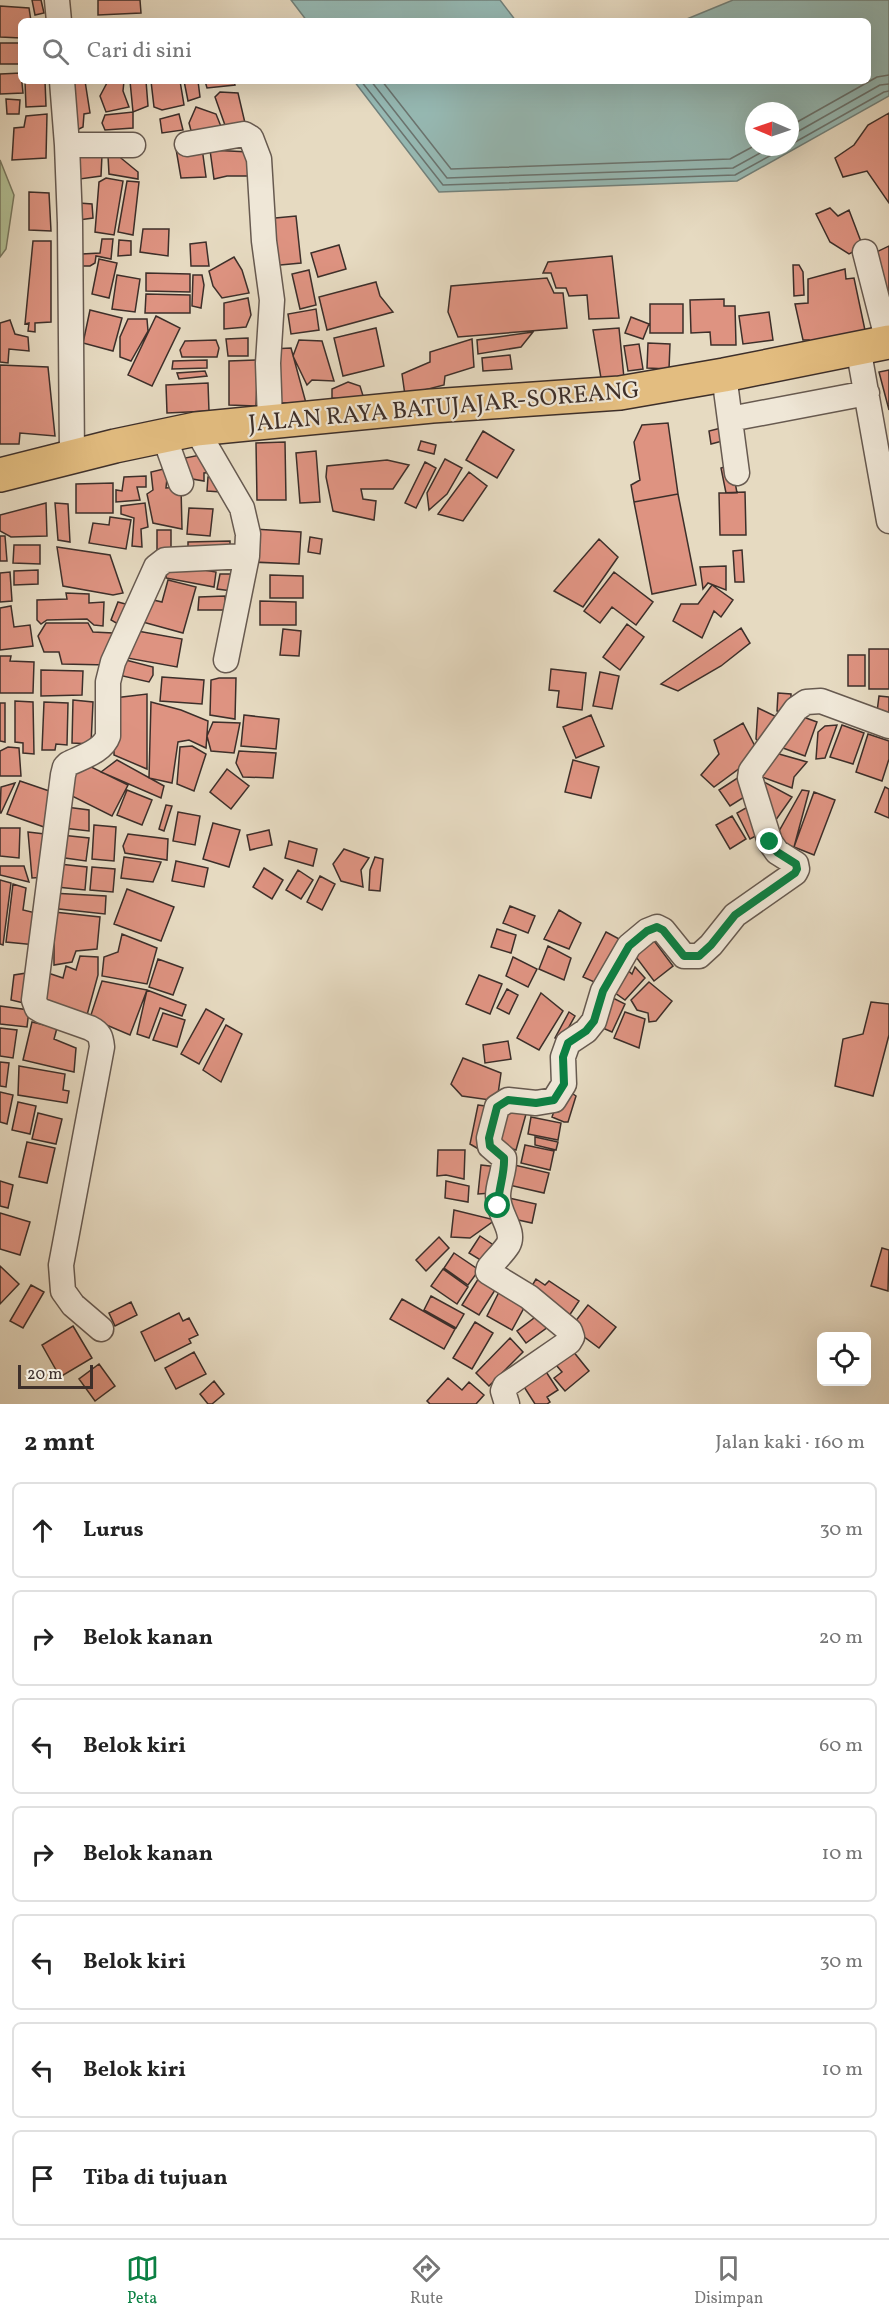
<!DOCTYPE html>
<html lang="id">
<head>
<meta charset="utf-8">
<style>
  :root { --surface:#fff; --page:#f6f6f6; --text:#222; --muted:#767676; --line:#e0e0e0; --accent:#0b8043 }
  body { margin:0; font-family:Vollkorn,serif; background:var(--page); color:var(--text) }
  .controls { position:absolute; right:18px; bottom:18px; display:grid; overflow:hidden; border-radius:9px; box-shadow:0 6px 24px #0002 }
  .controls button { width:54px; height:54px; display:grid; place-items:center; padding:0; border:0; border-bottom:2px solid var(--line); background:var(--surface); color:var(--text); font:30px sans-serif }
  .compass { position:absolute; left:745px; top:102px; width:54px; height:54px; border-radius:50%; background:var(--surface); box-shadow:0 6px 24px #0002; rotate:272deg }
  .scale { position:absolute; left:18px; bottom:15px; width:75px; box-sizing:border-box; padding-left:6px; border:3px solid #3d2f2a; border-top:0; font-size:16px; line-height:21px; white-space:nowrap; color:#3d2f2a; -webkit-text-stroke:4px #efe7d7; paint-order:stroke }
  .stop { position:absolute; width:18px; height:18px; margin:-14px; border:4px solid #0b8043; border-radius:50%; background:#fff }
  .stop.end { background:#0b8043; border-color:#fff; box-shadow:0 2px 6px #0008 }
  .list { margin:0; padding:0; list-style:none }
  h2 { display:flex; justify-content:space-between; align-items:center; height:78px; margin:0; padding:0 24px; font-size:26px }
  h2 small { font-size:20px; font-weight:400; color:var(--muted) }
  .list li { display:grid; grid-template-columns:39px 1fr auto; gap:18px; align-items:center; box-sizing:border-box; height:96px; margin:0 12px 12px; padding:0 12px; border:2px solid var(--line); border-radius:9px }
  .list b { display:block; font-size:22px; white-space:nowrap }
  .list em { font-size:20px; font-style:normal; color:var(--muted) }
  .icon { flex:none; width:33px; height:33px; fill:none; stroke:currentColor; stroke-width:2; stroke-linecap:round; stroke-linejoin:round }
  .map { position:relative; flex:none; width:889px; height:1404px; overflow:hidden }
  .search { position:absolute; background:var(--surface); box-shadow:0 6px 24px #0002; left:18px; right:18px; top:18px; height:66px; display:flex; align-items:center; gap:15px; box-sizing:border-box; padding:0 21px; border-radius:9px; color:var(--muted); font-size:22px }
  .sheet { height:834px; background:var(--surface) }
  nav { display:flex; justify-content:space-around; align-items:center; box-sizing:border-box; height:84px; border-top:2px solid var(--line); background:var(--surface); font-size:16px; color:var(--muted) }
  nav a { display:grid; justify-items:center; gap:3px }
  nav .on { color:var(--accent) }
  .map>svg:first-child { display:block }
  .green { fill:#b2c095; stroke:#787860; stroke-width:1.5 }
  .water { fill:#96bab5; stroke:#72827d; stroke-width:1.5; fill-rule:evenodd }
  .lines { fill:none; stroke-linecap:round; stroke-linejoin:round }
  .shore { stroke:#6a7470; stroke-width:1.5 }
  .building { fill:#de9381; stroke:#3d2f2a; stroke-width:1.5 }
  .minor-casing { stroke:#675a50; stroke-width:27 }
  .highway-casing { stroke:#3d2f2a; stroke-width:36 }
  .minor { stroke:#efe7d7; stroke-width:24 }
  .highway { stroke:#e3bd80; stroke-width:33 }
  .route { stroke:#0b8043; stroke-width:8 }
  .labels { text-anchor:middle; stroke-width:4.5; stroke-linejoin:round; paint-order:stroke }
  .street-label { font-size:24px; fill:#3d2f2a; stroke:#efe7d7 }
</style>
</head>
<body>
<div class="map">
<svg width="889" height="1404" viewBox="0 0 889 1404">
  <rect width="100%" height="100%" fill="#e6dac1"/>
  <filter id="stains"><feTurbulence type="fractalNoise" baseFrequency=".00333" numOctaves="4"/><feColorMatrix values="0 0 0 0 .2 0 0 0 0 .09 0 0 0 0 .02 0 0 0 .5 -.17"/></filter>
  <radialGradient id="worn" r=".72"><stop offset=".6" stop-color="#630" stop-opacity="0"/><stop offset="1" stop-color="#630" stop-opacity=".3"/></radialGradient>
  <path class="green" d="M0 160 14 195 6 249 0 257Z"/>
  <path class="water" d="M291 0H500L516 21H307Z
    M733 0H889V96L737 181 439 192 354 81H868V21H682ZM754 111H790V147H754Z"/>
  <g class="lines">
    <path class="shore" d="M361 81 443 185 735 175 786 147
      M371 81 447 178 733 168 771 147
      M382 81 451 169 730 159 754 146
      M790 126 877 77 889 75
      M790 136 880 85 889 84
      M790 145 884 92 889 91"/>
  </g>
  <path class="building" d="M32 0H41L44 13 35 15Z
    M98 0H140L141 13 98 15Z
    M0 6 29 8 31 21H21V38L0 37Z
    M0 43H21V64H0Z
    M21 73 23 93 0 94V74Z
    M25 81H45L46 106 26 107Z
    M62 81H85L90 113 84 114 83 127 75 131Z
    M108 81H124L123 91 129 107 106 112 100 96Z
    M130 81H146L148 106 133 112Z
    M151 81H180L184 105 162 110 154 107Z
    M184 81H198L200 97 188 101Z
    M205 81H234L235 85 207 88Z
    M220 92 238 93 245 123 226 128 215 97Z
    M6 99 20 100 19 114H7Z
    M196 107 216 114 224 134 194 142 189 123Z
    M133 112V128L105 130 102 123 105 115Z
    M889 113V203L867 171 843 177 835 158 854 145 868 125Z
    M47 114 46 158 12 160 14 128 24 127 26 116Z
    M179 114 183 130 162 133 160 119Z
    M202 148 206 177 181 178 176 149Z
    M210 150 249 152V176H227L214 179Z
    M80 154 102 155 101 176 80 179Z
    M116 154 138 172V179L109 174 108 156Z
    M106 178 123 181 114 235 95 232 99 182Z
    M127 181 139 182 133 235 118 232Z
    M29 192 49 193 51 231 29 230Z
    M79 203 92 204 93 218 79 220Z
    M830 208 838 216 849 210 863 247 849 254 830 242 816 214Z
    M296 216 301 263 270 266 265 219Z
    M143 229H169L168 256 140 252Z
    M102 239H113L111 259 96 256 95 263 90 266H77L82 254 100 253Z
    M119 240 131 241V255L118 256Z
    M33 241H51V322L35 323V332L28 331 29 323 25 324Z
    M206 242 209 266H191L190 244Z
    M339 245 346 269 318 277 311 253Z
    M889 246V291L885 292 868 256Z
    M612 256 619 318 589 319 587 295 569 296 566 288H556L551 273H543L548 262Z
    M234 257 242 270 249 293 222 298 213 286 209 271Z
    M99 259 117 263 109 298 92 294Z
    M793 265H799L803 272 804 295 794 296Z
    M845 269 846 279 854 278 866 335 813 343 809 340H803L795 304 808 303V279Z
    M309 270 316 305 300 309 292 274Z
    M146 273 190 274V292L146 291Z
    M117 275 140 279 135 312 112 309Z
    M193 275H202L204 285 201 308 192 306Z
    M547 278 554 293H563L567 328 458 337 448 312 451 286Z
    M376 282 380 296 393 312 327 330 319 297Z
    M146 294 190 295V313H145Z
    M248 298 251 315 246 327 224 329V303Z
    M724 299V306H735L736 345H711L710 332 691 333 690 300Z
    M650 304H683V333H650Z
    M316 309 319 330 291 334 288 314Z
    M90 310 122 318 113 351 83 343Z
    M769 312 773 340 743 344 739 316Z
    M156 316 180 328 152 386 128 375Z
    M631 317 649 324 643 339 625 333Z
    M128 319H147L148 331 131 361 120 357V337Z
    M10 320 15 334 28 337 29 351 9 349 8 363 0 362V323Z
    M376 328 384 366 343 376 334 338Z
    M619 328 624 378H601L593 330Z
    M533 332 521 347 478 354 477 340Z
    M248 338V356H228L226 339Z
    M472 339 474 367 445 376 444 385 405 395 402 374 430 362V352Z
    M216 340 219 348 217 357H182L180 350 185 341Z
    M299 340 322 341 334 381 312 380 307 385 293 356Z
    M648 343 670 344 669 369 647 368Z
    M639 344 643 369 628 371 624 346Z
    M291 348 306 403H271V349Z
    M510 355 512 369 483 371 482 358Z
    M207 360V368L172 369 173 361Z
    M258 360 256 406 229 405V361Z
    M0 365 48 367 55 436 20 433 19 444H0Z
    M889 370V410L879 372Z
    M205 371 207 376 179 379 177 373Z
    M348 382 360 386 365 402 332 398V389Z
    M208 383 209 411 167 413 166 385Z
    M668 423 678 494 634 502 631 485 640 480 634 442 642 425Z
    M729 426 730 439 711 444 709 431Z
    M483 431 514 450 497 478 466 460Z
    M421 441 436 445 434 454 418 450Z
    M285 442 286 500H257L256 443Z
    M316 451 320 502 300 503 296 453Z
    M205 454 215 472 204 473V481L181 477 180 459Z
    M445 459 462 468 447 494 429 510 427 493Z
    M387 460 409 465 393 489H361L363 499 376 501 374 520 333 511 326 477 327 466Z
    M425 462 436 468 416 508 405 503Z
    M732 465 737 493H726L721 468Z
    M168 468 166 488 181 487 182 529 153 523 147 494 153 490 151 472Z
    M469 472 487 486 463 521 438 514Z
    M146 476V487H137L140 500 116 502V490L122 491 124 477Z
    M208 477H222L221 492 207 491Z
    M113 483V513H76V484Z
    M745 492 746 535H720L719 493Z
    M678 494 696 585 652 594 634 502Z
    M46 503 47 536 11 537 0 531V515Z
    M55 503 68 504 70 542 58 540Z
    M145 503 148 527 141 529 142 547 132 546 134 518 121 514V506Z
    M189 508 213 509 210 536 187 534Z
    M110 517 131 520 126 549 89 543 93 523 109 525Z
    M253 529 301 532 299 564 251 562Z
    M157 530H171V552H157Z
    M0 536H5L7 561H0Z
    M310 537 322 539 320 554 308 552Z
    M599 539 618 557 583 607 554 591Z
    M230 541V551L188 552V542Z
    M14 545H40V564L13 563Z
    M57 547 110 555 123 593 113 595 63 586Z
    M742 550 744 582H735L733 551Z
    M168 564 216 572 214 587 166 578Z
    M726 566V590L708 583 703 589 700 567Z
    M38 570V584L14 585V571Z
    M10 572 12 601 0 602V573Z
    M614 572 653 602 636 625 612 607 600 623 584 611Z
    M220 574H233L232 591 217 589Z
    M270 575 303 576V598H270Z
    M168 580 196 587 183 633 139 621 145 598 162 602Z
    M712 585 733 600 721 617 714 611 702 638 673 621 681 604H698Z
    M66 593 89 594V603L104 602 103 626 94 625 87 619 47 620 41 624 37 620V600L67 599Z
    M225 596 226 610H198L199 597Z
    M260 601 296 602V625H260Z
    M118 602 133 606 123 627 111 620Z
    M11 606 14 627 30 625 33 646 0 650V608Z
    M46 623H88L93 632 113 633 108 665 62 664 59 652H44L38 636Z
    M627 624 644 637 620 670 603 657Z
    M741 628 750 643 721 666 678 691 661 684Z
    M283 629 301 631 299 656 280 655Z
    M132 630 182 639 177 667 127 658Z
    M869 649H889V689H869Z
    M848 655H865V686H848Z
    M0 656H11L10 661 34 662 33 693H0Z
    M118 658 153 667V675L149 682 114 674Z
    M551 669 586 673 582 710 557 707 559 691 549 690Z
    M41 670 83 671 82 695 41 696Z
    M600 672 619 676 612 709 593 706Z
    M162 677 204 680 202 704 160 701Z
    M219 678H236L235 719 210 715 211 680Z
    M778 693 791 694V703L783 713 777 711Z
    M147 694V769L114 755V698Z
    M879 696 889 697V722L876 720Z
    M73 700 93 702 91 744 72 743Z
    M15 701 33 702 34 754 23 753V743L15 742Z
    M44 702 68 703 67 745 56 744 55 750H42Z
    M151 702 181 710 208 721 206 748 189 740 178 742 172 783 149 778Z
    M0 703H5V742L0 741Z
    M758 708 781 719 762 745 756 739Z
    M795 714 817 722 805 756 783 748Z
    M244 715 279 719 276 749 241 746Z
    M591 715 604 746 576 758 563 727Z
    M213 722 240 723 234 753 211 751 207 736Z
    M743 723 759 754 714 787 701 775 719 754 714 740Z
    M837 725 825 758 816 759 818 732 825 726Z
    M842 725 864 733 853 764 830 757Z
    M868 734 889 741V759L882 781 856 772Z
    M192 746 206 754 194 791 177 784 180 747Z
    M8 747 19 748 21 776H0V751Z
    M239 751 276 753 273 778 243 777 236 763Z
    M772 752 807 762 794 777 792 788 762 777Z
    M117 760 164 786 161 798 101 772Z
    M573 760 599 767 591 798 565 792Z
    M79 761 128 785 112 816 64 792Z
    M227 769 249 786 231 809 210 792Z
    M739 777 749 794 730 806 719 790Z
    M20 781 58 794 44 827 7 814Z
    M762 781 792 797 773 824Z
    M15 783 1 813H0L1 787Z
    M885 787 889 789V818L875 812Z
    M127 790 152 800 142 825 117 815Z
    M802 790 809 791 794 847 786 845 778 833Z
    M814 792 835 800 814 855 794 847Z
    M166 805 172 806 164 831 159 829Z
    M751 805 765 831 750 839 737 813Z
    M66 807 89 810V831L63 828Z
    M178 812 200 816 195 845 173 841Z
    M732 816 746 839 730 849 716 825Z
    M213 823 240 830 229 867 203 859Z
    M94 825 116 827 114 861 92 859Z
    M0 828H20L19 858 0 856Z
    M269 830 272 845 250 850 247 835Z
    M28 832 53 835 47 877 32 878Z
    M128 834 168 839 167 860 125 853 123 846Z
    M61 835 89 838 86 861 58 857Z
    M289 841 317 849 313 866 285 858Z
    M344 849 369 858 361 870 363 887 341 881 333 864Z
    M124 857 161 862 153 882 121 878Z
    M375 857 383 859 380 891 369 890 370 870Z
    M176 861 208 868 204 887 172 881Z
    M59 864 87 867 85 890 57 887Z
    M0 866H24L29 882 0 875Z
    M92 867 115 869 113 892 90 890Z
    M264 868 283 880 272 899 253 887Z
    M298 870 313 880 301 899 286 890Z
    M320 876 335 884 322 910 307 902Z
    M0 880 11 883 3 945 0 944Z
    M13 884 26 888 23 910 40 914 36 945 6 942Z
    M127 889 174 907 161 941 114 924Z
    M51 893 106 896 105 914 50 908Z
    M510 906 535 916 528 933 503 923Z
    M559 910 581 923 569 949 544 939Z
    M54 912 100 917 97 949 76 951 72 962 54 965Z
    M497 929 516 935 511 953 491 947Z
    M606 932 623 941 601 985 583 977Z
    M122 934 157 948 147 984 102 976 104 957 118 952Z
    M649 934 673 966 654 981 630 949Z
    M548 946 571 958 564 980 539 969Z
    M80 956 98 957V975L87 1015 37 1001 45 972 63 978 66 966 76 970Z
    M513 957 537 969 528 987 506 976Z
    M158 959 183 968 173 995 149 987Z
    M635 967 645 978 625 1000 611 990 625 968 632 974Z
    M33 972 28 1004 11 1000 14 975Z
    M479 975 502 984 490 1014 466 1004Z
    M102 981 147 990 130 1035 90 1018Z
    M649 982 672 1001 656 1021 649 1022 648 1013 637 1010 631 1000Z
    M507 989 518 995 509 1014 497 1008Z
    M147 990 186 1005 182 1016 160 1008 149 1038 137 1034Z
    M541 993 563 1011 539 1050 517 1038Z
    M609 996 625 1004 612 1032 598 1026Z
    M871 1002 889 1004V1035L873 1096 835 1086 843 1039 863 1034Z
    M0 1006 29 1010 27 1027 0 1024Z
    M206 1009 224 1019 199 1064 181 1054Z
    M569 1012 575 1016 561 1041 555 1038Z
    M625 1012 645 1019 639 1048 614 1038Z
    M163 1013 185 1020 177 1047 153 1040Z
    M32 1022 57 1028 54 1039 76 1048 74 1072 23 1060Z
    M226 1025 242 1034 221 1082 203 1070Z
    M0 1028 17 1030 13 1058 0 1056Z
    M508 1041 511 1059 485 1063 483 1045Z
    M463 1058 501 1073 497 1101 462 1096 451 1084Z
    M0 1062 9 1063 6 1087 0 1086Z
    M19 1066 65 1074 63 1090 69 1091 67 1103 18 1095Z
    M567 1090 576 1096 568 1122H564L552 1117 561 1091Z
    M0 1092 13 1095 7 1124 0 1122Z
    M18 1102 36 1106 30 1134 12 1130Z
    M478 1105 492 1107 482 1151 470 1144Z
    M505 1109 526 1114 516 1150 495 1144Z
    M38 1113 62 1119 56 1144 32 1139Z
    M531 1117 561 1123 558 1140 528 1134Z
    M535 1137 558 1142 556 1150 535 1145Z
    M27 1142 55 1148 47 1183 19 1177Z
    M525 1145 554 1151 550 1170 521 1163Z
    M438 1150H465L464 1179 446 1175 437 1176Z
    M510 1164 549 1173 544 1193 505 1184Z
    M481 1165 498 1167 492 1193 478 1194Z
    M0 1181 13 1185 8 1208 0 1206Z
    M446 1181 469 1186 468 1202 445 1198Z
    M509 1198 536 1204 532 1223 505 1217Z
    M454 1210 495 1220 470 1238 451 1237Z
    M0 1213 30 1222 20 1255 0 1249Z
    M480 1236 498 1248 487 1264 469 1253Z
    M439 1237 449 1248 426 1271 416 1260Z
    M882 1248 889 1250 888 1291 871 1286Z
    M454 1253 479 1270 468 1285 444 1268Z
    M0 1266 19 1284 0 1304Z
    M443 1269 468 1287 457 1304 431 1286Z
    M480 1276 497 1287 479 1315 462 1305Z
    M536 1279 545 1285 549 1281 579 1301 569 1316 530 1289Z
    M31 1285 44 1292 23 1328 10 1321Z
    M499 1292 525 1306 512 1330 487 1316Z
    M431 1296 464 1314 456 1328 424 1310Z
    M402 1299 455 1329 444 1349 390 1319Z
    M131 1302 137 1315 115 1326 109 1313Z
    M588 1305 616 1327 599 1348 571 1327Z
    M542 1312 552 1324 526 1343 517 1331Z
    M179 1313 183 1321 189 1318 198 1335 189 1339 191 1343 155 1361 141 1332Z
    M475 1322 493 1333 472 1369 453 1358Z
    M73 1326 92 1358 60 1377 42 1345Z
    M510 1338 523 1352 489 1386 476 1373Z
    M568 1345 589 1371 565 1391 554 1378 562 1372 551 1359Z
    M194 1352 206 1374 176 1389 165 1368Z
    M99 1364 115 1386 95 1401 79 1379Z
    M541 1364 558 1390 547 1397 550 1402 547 1404H535L519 1379Z
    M448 1378 462 1390 469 1382 484 1395 476 1404H430L427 1401Z
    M214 1381 224 1394 212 1404H208L200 1394Z"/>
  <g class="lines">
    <g class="minor-casing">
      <path id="minor" d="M57 0 59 21
        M62 81 67 145 70 223 72 456
        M187 144 244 134 251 138 259 159 264 241 272 300 268 363 270 421
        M67 145H133
        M865 252 888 342
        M858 347 889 521
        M724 375 737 473
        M730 419 867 393
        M196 429 242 508 248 534 247 556 226 660
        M164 436 181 483
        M101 1329 73 1305 63 1291 61 1265 102 1047C101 1037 100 1033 90 1028L42 1011 37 1008 34 1000 63 775 65 767 68 764C82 757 103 751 108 736V682L113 662 156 567 165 560 247 556
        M507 1404 503 1391 505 1386 569 1342 572 1337 570 1331 529 1297 488 1272 489 1268C495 1260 503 1253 508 1245 516 1231 498 1215 498 1196 498 1183 505 1171 504 1158L490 1146 489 1138 497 1107 508 1100 536 1103 554 1100 564 1084 563 1057 568 1043 586 1031 594 1021 603 991 629 946 647 931 657 927 663 930 684 956H699L711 945 735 915 795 873 797 869 796 864 777 852 770 842 750 778 751 771 796 709 806 702 821 701 889 726"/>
    </g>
    <g class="highway-casing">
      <path id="highway" d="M0 475 115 446 196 429 432 406 620 393 724 375 889 342"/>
    </g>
    <use href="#minor" class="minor"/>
    <use href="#highway" class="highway"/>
  </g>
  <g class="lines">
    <path class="route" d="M498 1206C498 1189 505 1174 504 1158L490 1146 489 1138 497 1107 508 1100 536 1103 554 1100 564 1084 563 1057 568 1043 586 1031 594 1021 603 991 629 946 647 931 657 927 663 930 684 956H699L711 945 735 915 795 873 797 869 796 864 777 852 770 842"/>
  </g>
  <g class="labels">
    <g class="street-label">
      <text transform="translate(444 406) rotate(-5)" y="8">JALAN RAYA BATUJAJAR-SOREANG</text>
    </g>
  </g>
  <rect width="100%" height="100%" filter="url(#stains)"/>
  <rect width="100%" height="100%" fill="url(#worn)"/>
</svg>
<div class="controls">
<button><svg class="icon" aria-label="locate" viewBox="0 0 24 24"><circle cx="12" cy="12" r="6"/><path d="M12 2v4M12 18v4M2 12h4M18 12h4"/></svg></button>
</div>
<svg class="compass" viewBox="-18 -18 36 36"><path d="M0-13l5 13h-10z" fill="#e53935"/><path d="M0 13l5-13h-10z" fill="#767676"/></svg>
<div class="scale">20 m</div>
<div class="stop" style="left:498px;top:1206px"></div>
<div class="stop end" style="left:770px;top:842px"></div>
<div class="search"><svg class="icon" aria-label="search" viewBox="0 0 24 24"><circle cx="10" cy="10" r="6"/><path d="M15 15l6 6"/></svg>Cari di sini</div>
</div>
<section class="sheet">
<h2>2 mnt<small>Jalan kaki · 160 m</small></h2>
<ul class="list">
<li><svg class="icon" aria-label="ahead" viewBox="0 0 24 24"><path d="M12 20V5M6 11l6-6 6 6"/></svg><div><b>Lurus</b></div><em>30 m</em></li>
<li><svg class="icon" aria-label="right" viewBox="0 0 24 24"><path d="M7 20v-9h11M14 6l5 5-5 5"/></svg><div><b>Belok kanan</b></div><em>20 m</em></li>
<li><svg class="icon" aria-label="left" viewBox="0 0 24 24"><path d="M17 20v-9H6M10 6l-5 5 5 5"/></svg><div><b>Belok kiri</b></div><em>60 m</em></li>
<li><svg class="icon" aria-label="right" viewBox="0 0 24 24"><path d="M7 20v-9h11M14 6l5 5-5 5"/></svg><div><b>Belok kanan</b></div><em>10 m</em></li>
<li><svg class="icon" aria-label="left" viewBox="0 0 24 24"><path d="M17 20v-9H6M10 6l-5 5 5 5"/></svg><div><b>Belok kiri</b></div><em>30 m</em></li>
<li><svg class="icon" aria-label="left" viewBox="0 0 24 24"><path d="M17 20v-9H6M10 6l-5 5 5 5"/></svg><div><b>Belok kiri</b></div><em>10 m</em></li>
<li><svg class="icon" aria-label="arrive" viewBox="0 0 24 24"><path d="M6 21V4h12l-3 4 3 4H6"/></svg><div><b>Tiba di tujuan</b></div></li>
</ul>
</section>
<nav>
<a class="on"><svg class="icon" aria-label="map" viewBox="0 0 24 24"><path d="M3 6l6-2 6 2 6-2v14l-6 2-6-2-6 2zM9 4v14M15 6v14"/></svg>Peta</a>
<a><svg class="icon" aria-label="directions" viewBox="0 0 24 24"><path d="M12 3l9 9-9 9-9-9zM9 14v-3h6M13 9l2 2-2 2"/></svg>Rute</a>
<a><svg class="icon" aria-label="saved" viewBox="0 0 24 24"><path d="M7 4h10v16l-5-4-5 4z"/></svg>Disimpan</a>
</nav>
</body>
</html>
